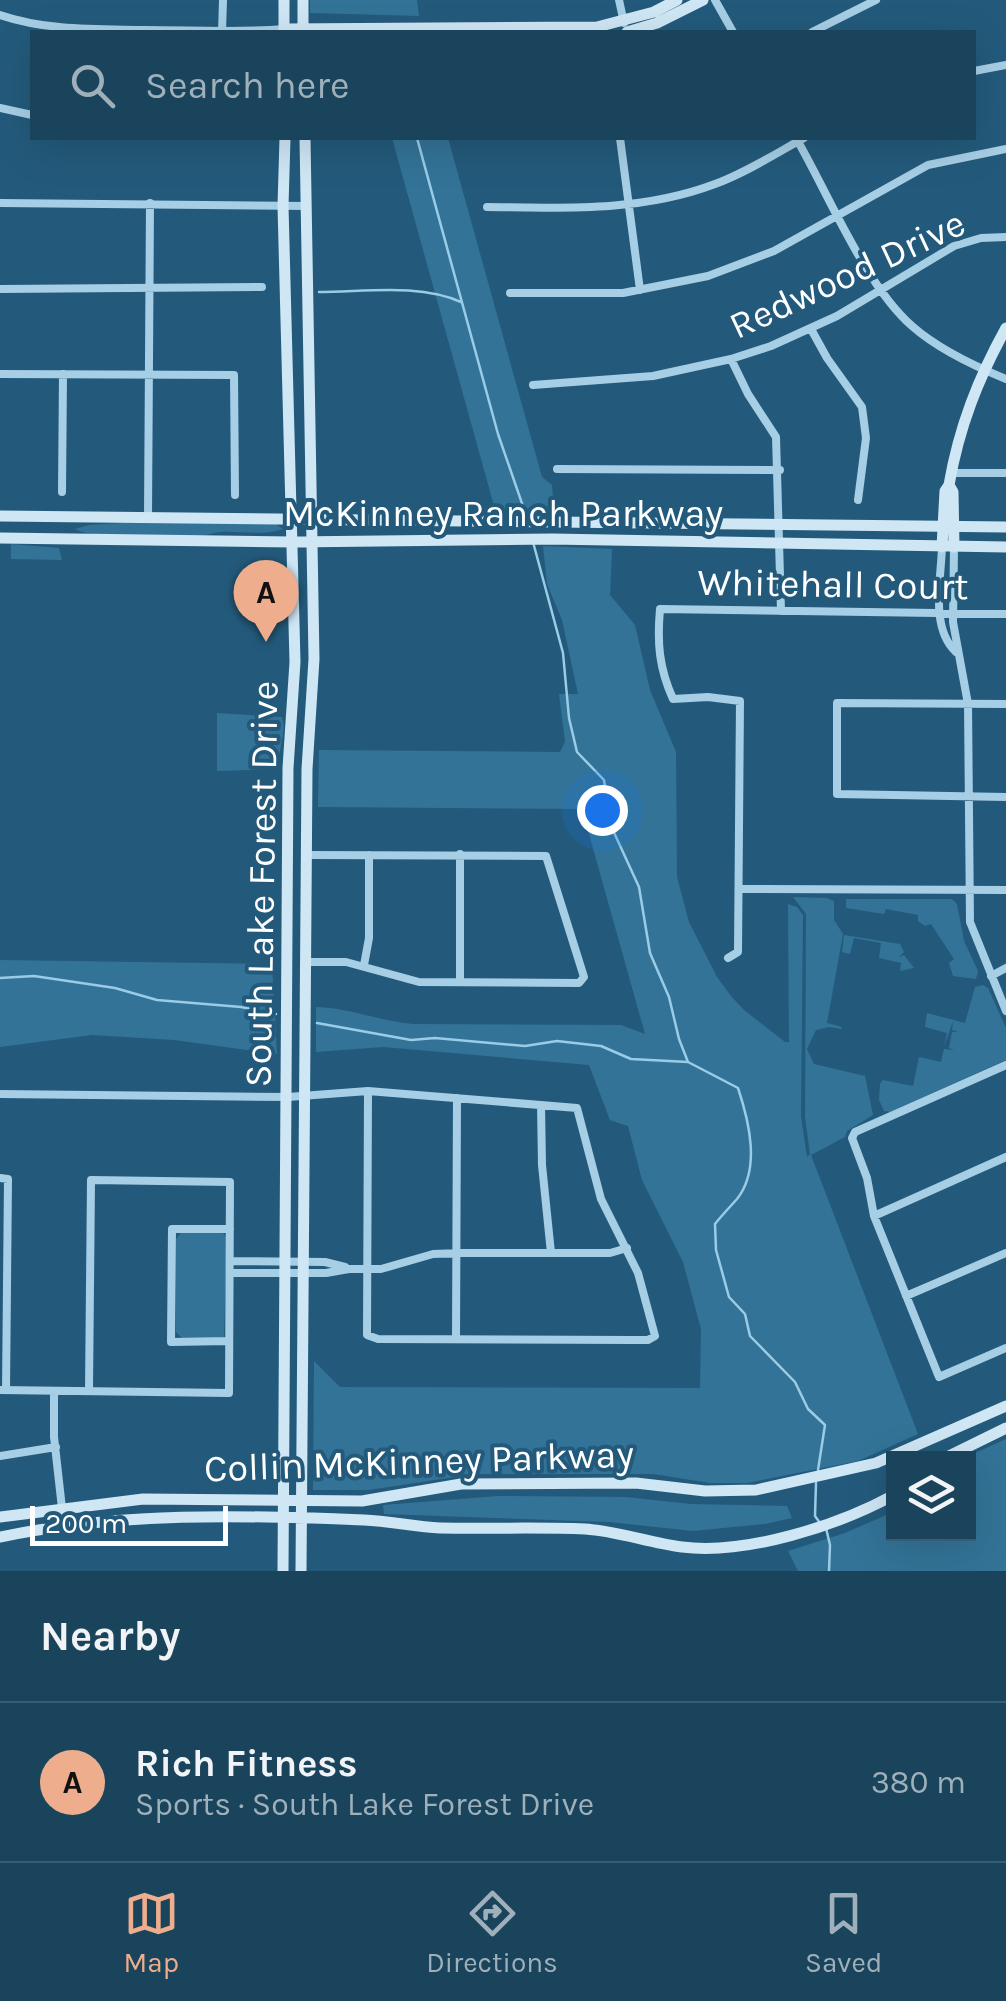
<!DOCTYPE html>
<html lang="en">
<head>
<meta charset="utf-8">
<style>
  :root { --surface:#1a445c; --page:#234b62; --text:#f1f3f6; --muted:#9fb0bb; --line:#385c72; --accent:#eead8d }
  body { margin:0; font-family:Karla,sans-serif; background:var(--page); color:var(--text) }
  .controls { position:absolute; right:30px; bottom:30px; display:grid; overflow:hidden; border-radius:0px; box-shadow:0 10px 40px #0002 }
  .controls button { width:90px; height:90px; display:grid; place-items:center; padding:0; border:0; border-bottom:2px solid var(--line); background:var(--surface); color:var(--text); font:50px sans-serif }
  .scale { position:absolute; left:30px; bottom:25px; width:198px; box-sizing:border-box; padding-left:10px; border:5px solid #fff; border-top:0; font-size:28px; line-height:35px; white-space:nowrap; color:#fff; -webkit-text-stroke:8px #235a7b; paint-order:stroke }
  .you { position:absolute; left:602px; top:810px; width:35px; height:35px; margin:-25px; border:8px solid #fff; border-radius:50%; background:#1a73e8; box-shadow:0 0 0 15px #1a73e833 }
  .badge { display:grid; place-items:center; width:65px; height:65px; border-radius:50%; background:var(--accent); color:#111; font-size:32px; font-weight:700 }
  .pin { position:absolute; translate:-50% -82px; filter:drop-shadow(0 2px 5px #0008) }
  .pin::after { content:''; position:absolute; top:52px; width:35px; height:30px; background:inherit; clip-path:polygon(0 0,100% 0,50% 100%) }
  .list { margin:0; padding:0; list-style:none }
  h2 { display:flex; justify-content:space-between; align-items:center; height:130px; margin:0; padding:0 40px; font-size:42px }
  h2 small { font-size:32px; font-weight:400; color:var(--muted) }
  .list li { display:grid; grid-template-columns:65px 1fr auto; gap:30px; align-items:center; box-sizing:border-box; height:160px; padding:0 40px; border-top:2px solid var(--line) }
  .list b { display:block; font-size:38px; white-space:nowrap }
  .list p { margin:0; font-size:32px; white-space:nowrap; color:var(--muted) }
  .list em { font-size:32px; font-style:normal; color:var(--muted) }
  .icon { flex:none; width:55px; height:55px; fill:none; stroke:currentColor; stroke-width:2; stroke-linecap:round; stroke-linejoin:round }
  .map { position:relative; flex:none; width:1006px; height:1571px; overflow:hidden }
  .search { position:absolute; background:var(--surface); box-shadow:0 10px 40px #0002; left:30px; right:30px; top:30px; height:110px; display:flex; align-items:center; gap:25px; box-sizing:border-box; padding:0 35px; border-radius:0px; color:var(--muted); font-size:38px }
  .sheet { height:290px; background:var(--surface) }
  nav { display:flex; justify-content:space-around; align-items:center; box-sizing:border-box; height:140px; border-top:2px solid var(--line); background:var(--surface); font-size:28px; color:var(--muted) }
  nav a { display:grid; justify-items:center; gap:5px }
  nav .on { color:var(--accent) }
  .map>svg:first-child { display:block }
  .green { fill:#337397 }
  .lines { fill:none; stroke-linecap:round; stroke-linejoin:round }
  .stream { stroke:#9acce6; stroke-width:2.5 }
  .street { stroke:#a6cee5; stroke-width:8 }
  .secondary { stroke:#cfe6f5; stroke-width:11 }
  .labels { text-anchor:middle; stroke-width:8; stroke-linejoin:round; paint-order:stroke }
  .street-label { font-size:38px; fill:#fff; stroke:#235a7b }
</style>
</head>
<body>
<div class="map">
<svg width="1006" height="1571" viewBox="0 0 1006 1571">
  <rect width="100%" height="100%" fill="#235a7b"/>
  <path class="green" d="M310 0H417L419 16 310 13Z
    M392 138H448L542 477 552 485 554 513H496Z
    M153 521 274 523 283 529C264 536 242 531 221 532 211 533 201 537 191 537 167 539 93 539 75 529L89 525Z
    M11 544 59 548 62 560 11 559Z
    M543 546 612 549 610 595 635 625 650 690 676 752 677 877 689 922 717 977 731 996 744 1010 785 1042H789L788 904 797 907 803 915 801 1116 807 1157 810 1154 805 1117 806 914 793 897 827 898 834 901V920L843 934 827 1023 842 1027 841 1029 829 1027 816 1030 807 1049 814 1064 865 1076 873 1115 847 1131 845 1137 811 1155 918 1434 858 1461 747 1483H710L653 1474H474L369 1490H313L314 1361 340 1387 700 1388 701 1329 683 1262 642 1180 628 1126 610 1120 589 1065 383 1047 316 1052V1007C350 1008 379 1021 413 1024L621 1025 645 1034 582 809 318 807 319 750 560 752 565 742 559 694H578L562 620 547 584Z
    M217 713 282 717 284 728 277 769 217 771Z
    M846 899H952L957 904 964 941 978 971 976 979 953 976 949 963 954 959 931 924 925 926 918 921V915L886 909 884 914 846 908Z
    M844 935 900 944 904 952 899 957 904 955 914 968 900 971 901 963 879 958 881 943 854 938 850 954 842 952Z
    M0 960 272 964 277 1054 174 1040 92 1035 0 1047Z
    M983 985 988 988 1006 1028V1060L890 1112 884 1111 879 1100 880 1084 883 1080 913 1086 919 1057 941 1062 944 1049 954 1050 949 1048 952 1032H958L952 1030 953 1021 944 1047 947 1033 925 1027 927 1013 965 1023 975 987Z
    M181 1233H223L227 1238 224 1338H182L176 1332V1239Z
    M1006 1439V1571H798L788 1551 845 1533 893 1512 894 1534H968V1458H964Z
    M498 1496 626 1497 691 1504 787 1506 792 1518 765 1524 693 1531 609 1522 384 1514 383 1505Z"/>
  <g class="lines">
    <path class="stream" d="M417 138 498 434 526 515
      M319 292C364 292 419 283 461 302
      M533 542 563 653 569 718 577 752 604 780 611 826 639 887 650 953 669 997 679 1039 688 1062
      M0 978 34 976 115 988 157 1000 241 1007 276 1014
      M317 1023 411 1040 435 1038 525 1046 557 1041 601 1046 631 1059 688 1062 738 1088C749 1121 761 1169 737 1199 729 1208 722 1215 715 1224L716 1250 729 1297 745 1314 750 1336 795 1382 808 1409 825 1425 818 1470
      M816 1483 815 1516 820 1523
      M826 1528 830 1545 829 1571"/>
    <path class="street" d="M619 0 624 23
      M715 0 733 32
      M0 15C47 31 96 29 145 30 192 30 238 33 284 29
      M222 32 223 0
      M812 32 876 0
      M974 71 1006 65
      M0 108 32 115
      M620 138 640 290
      M796 138C828 193 865 285 912 326 938 349 974 366 1006 379
      M0 203 306 206
      M487 207C564 208 641 212 715 184 747 172 775 154 804 138
      M0 289 262 287
      M510 293H623L708 276 774 251 928 165 1006 149
      M811 329 827 358 862 407 866 438 858 500
      M731 359 748 394 776 437 781 611
      M0 374 234 375 235 495
      M533 385 653 376 731 359 771 346 837 316 954 246 981 238 1006 237
      M557 469 780 470
      M951 473H1006
      M62 492 63 374
      M148 517 150 203
      M942 547C941 580 930 628 956 652
      M954 547 953 622 968 704 970 922 1006 1011
      M1006 704 837 703V794L1006 797
      M460 854V981
      M741 889 1006 890
      M728 958 738 952 740 701 708 697 673 699C659 668 657 643 660 609L1006 614
      M305 962H346L419 982 579 983 584 977 546 856 307 855
      M364 965 369 938V855
      M991 976 1006 968
      M1006 1065 855 1132 852 1138 867 1178 874 1216 939 1377 1006 1348
      M0 1094 288 1097 368 1091 577 1108 601 1199 638 1273 655 1336 648 1340H634L378 1339 367 1335 368 1091
      M541 1105 542 1165 551 1253
      M0 1178 8 1179 6 1390
      M874 1216 1006 1157
      M230 1261 325 1262 345 1267
      M230 1273H326L349 1269H381L433 1254 460 1253H610L627 1248
      M906 1296 1006 1253
      M456 1339 457 1098
      M229 1341 171 1342 172 1229H230
      M0 1390 229 1393 230 1182 91 1180 89 1390
      M54 1391V1437L64 1526
      M0 1456 56 1447"/>
    <path class="secondary" d="M284 0V32
      M303 0V31
      M284 29 597 27 654 12 677 0
      M627 32 657 23 703 0
      M949 485 953 492 954 547
      M0 516 1006 527
      M0 538 292 542 552 539 1006 547
      M942 547 945 491 949 485C959 427 978 379 1006 328
      M945 1458 1006 1428
      M0 1517 143 1499 362 1501 461 1484 636 1483 705 1491 756 1490 876 1463 1006 1406
      M0 1537C120 1512 243 1515 364 1520 390 1521 415 1527 440 1528 488 1529 537 1527 585 1529 618 1531 649 1543 682 1547 746 1555 837 1526 894 1495
      M283 1571 288 768 295 662 283 206 285 138
      M301 1571 307 769 314 659 305 138"/>
  </g>
  <g class="labels">
    <g class="street-label">
      <text transform="translate(847 274) rotate(-25)" y="13">Redwood Drive</text>
      <text x="503" y="526">McKinney Ranch Parkway</text>
      <text transform="translate(833 584) rotate(1)" y="13">Whitehall Court</text>
      <text transform="translate(261 884) rotate(-89)" y="13">South Lake Forest Drive</text>
      <text transform="translate(419 1461) rotate(-2)" y="13">Collin McKinney Parkway</text>
    </g>
  </g>
</svg>
<div class="controls">
<button><svg class="icon" aria-label="layers" viewBox="0 0 24 24"><path d="M12 4l9 5-9 5-9-5zM3 14l9 5 9-5"/></svg></button>
</div>
<div class="scale">200 m</div>
<div class="you"></div>
<div class="pin badge" style="left:266px;top:642px">A</div>
<div class="search"><svg class="icon" aria-label="search" viewBox="0 0 24 24"><circle cx="10" cy="10" r="6"/><path d="M15 15l6 6"/></svg>Search here</div>
</div>
<section class="sheet">
<h2>Nearby<small></small></h2>
<ul class="list">
<li><span class="badge">A</span><div><b>Rich Fitness</b><p>Sports · South Lake Forest Drive</p></div><em>380 m</em></li>
</ul>
</section>
<nav>
<a class="on"><svg class="icon" aria-label="map" viewBox="0 0 24 24"><path d="M3 6l6-2 6 2 6-2v14l-6 2-6-2-6 2zM9 4v14M15 6v14"/></svg>Map</a>
<a><svg class="icon" aria-label="directions" viewBox="0 0 24 24"><path d="M12 3l9 9-9 9-9-9zM9 14v-3h6M13 9l2 2-2 2"/></svg>Directions</a>
<a><svg class="icon" aria-label="saved" viewBox="0 0 24 24"><path d="M7 4h10v16l-5-4-5 4z"/></svg>Saved</a>
</nav>
</body>
</html>
